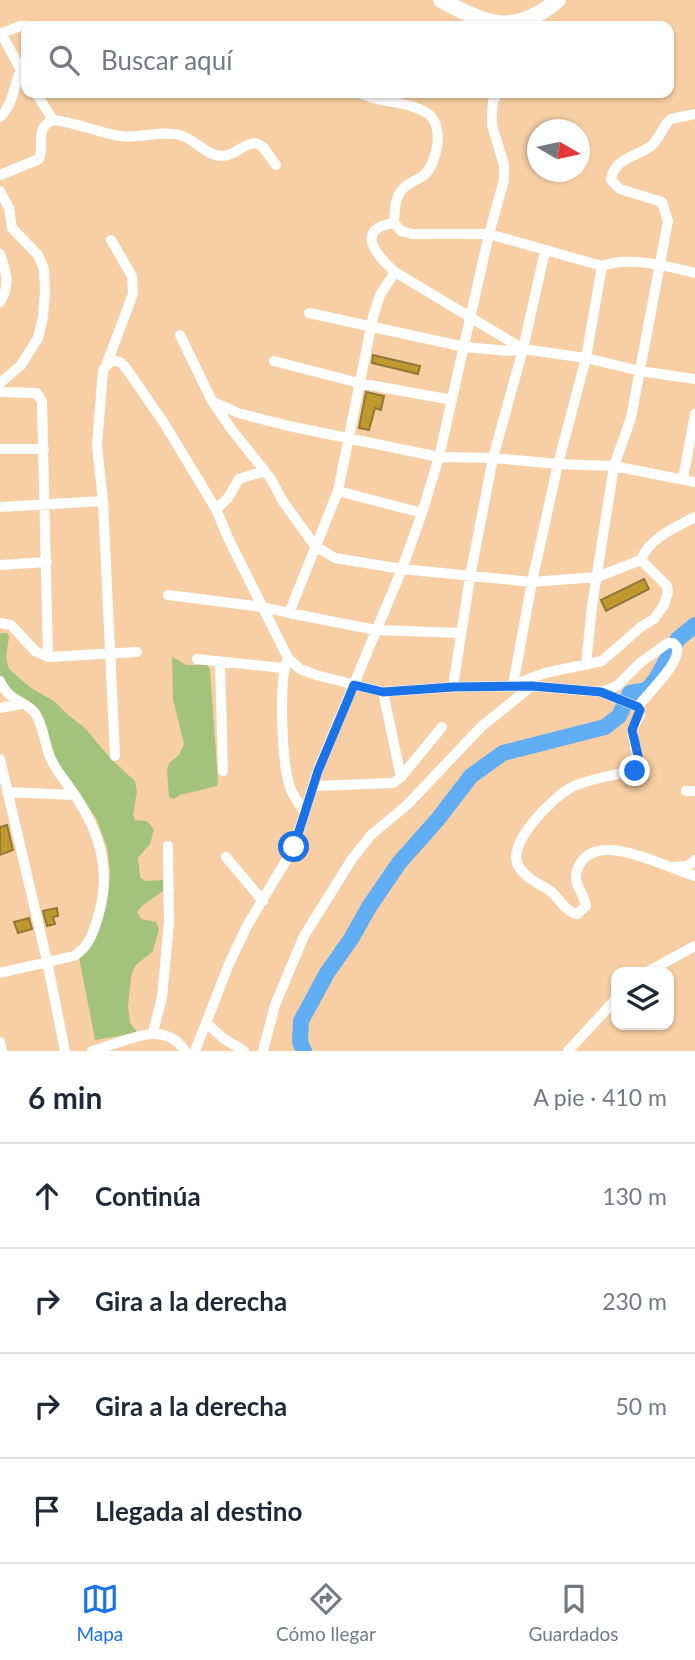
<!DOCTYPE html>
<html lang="es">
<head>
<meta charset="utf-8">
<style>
  :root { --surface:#fff; --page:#f6f6f7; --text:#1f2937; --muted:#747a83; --line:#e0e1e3; --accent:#1a73e8 }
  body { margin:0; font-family:Lato,sans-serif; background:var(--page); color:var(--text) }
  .controls { position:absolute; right:21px; bottom:21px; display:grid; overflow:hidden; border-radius:14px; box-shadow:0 2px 5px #0004 }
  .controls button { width:63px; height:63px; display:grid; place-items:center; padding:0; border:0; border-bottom:2px solid var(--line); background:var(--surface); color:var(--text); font:35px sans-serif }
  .compass { position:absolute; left:527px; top:119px; width:63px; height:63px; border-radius:50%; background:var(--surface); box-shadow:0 2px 5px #0004; rotate:99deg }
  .stop { position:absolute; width:21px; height:21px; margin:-16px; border:5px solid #1a73e8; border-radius:50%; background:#fff }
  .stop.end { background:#1a73e8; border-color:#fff; box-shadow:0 2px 7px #0008 }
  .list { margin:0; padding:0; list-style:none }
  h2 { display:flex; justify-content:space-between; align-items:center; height:91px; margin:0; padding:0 28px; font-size:30px }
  h2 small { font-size:23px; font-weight:400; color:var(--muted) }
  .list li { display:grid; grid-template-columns:46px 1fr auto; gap:21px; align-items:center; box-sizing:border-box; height:105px; padding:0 28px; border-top:2px solid var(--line) }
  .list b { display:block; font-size:26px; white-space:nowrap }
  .list em { font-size:23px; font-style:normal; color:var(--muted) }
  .icon { flex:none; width:38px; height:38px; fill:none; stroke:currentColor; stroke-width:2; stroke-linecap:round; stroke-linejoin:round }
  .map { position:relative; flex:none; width:695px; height:1051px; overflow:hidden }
  .search { position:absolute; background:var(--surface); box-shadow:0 2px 5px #0004; left:21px; right:21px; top:21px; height:77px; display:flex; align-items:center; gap:18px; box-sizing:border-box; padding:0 24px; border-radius:14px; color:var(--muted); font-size:26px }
  .sheet { height:511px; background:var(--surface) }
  nav { display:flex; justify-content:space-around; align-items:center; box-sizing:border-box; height:98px; border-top:2px solid var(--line); background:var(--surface); font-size:19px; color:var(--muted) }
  nav a { display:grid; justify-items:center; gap:4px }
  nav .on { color:var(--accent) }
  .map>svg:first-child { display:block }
  .green { fill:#a3c37a }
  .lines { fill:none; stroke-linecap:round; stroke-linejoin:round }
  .river { stroke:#61adf3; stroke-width:16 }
  .building { fill:#bf992e; stroke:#917835; stroke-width:2 }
  .minor { stroke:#fff; stroke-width:10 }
  .highway { stroke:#fff; stroke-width:16 }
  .route { stroke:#1a73e8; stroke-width:9 }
</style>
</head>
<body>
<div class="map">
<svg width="695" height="1051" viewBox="0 0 695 1051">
  <rect width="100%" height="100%" fill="#f8cfa4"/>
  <path class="green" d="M0 633H7L9 637 6 657 9 669 31 688 54 701 68 715 85 728 111 759 135 781 137 792 133 815 135 820 147 821 154 830 150 844 138 858 140 877 145 881 163 880V891L143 905 137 912 141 919 156 922 159 929 153 951 135 966 131 976 128 1007 130 1023 138 1033 95 1040 79 957 108 895 110 871 107 847 96 818 79 794 56 769 33 713 0 687Z
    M172 657 186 665H208L210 670 218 781 217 786 180 795 174 799 169 797 167 771 169 763 179 755 184 744 173 699Z"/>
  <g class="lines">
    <path class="river" d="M304 1051 300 1042 301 1021 327 973 351 939 369 907 399 863 438 819 471 776 503 753 605 727 619 716 630 693 647 690 656 679 678 639 695 625"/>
  </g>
  <path class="building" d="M373 355 420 366 418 374 372 363Z
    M366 392 384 396 381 410 375 408 369 430 359 428Z
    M644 579 649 589 606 611 601 600Z
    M7 825 13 850 0 855V827Z
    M57 908 58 916 53 917 55 924 47 926 43 911Z
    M29 918 32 929 18 933 14 922Z"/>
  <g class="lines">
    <path class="minor" d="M0 34 20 26H33
      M36 93 53 120
      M360 93C381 104 406 100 427 113 445 124 438 164 423 176 415 181 406 184 401 191 394 200 395 212 394 223
      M0 117C14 104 13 86 21 70L1 33
      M0 175 39 159C45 144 34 128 53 120 76 122 98 133 121 136 140 139 160 130 180 135 195 139 206 156 222 156 236 156 243 143 256 143L263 147 276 165
      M0 191 9 208 12 228 38 255 44 269 45 291 43 317 38 338 21 365 0 383
      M0 254C6 271 11 285 0 302
      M602 266 586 358 558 464 532 582 513 685 545 673 602 661 642 626 654 619 664 605 668 592 667 586 641 560
      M309 313 465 347 508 351 523 349 586 358 640 371 695 379
      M180 335 212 401 232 430 271 479 282 500 315 546 335 558 402 569 532 582 597 577 641 560C649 538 676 527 695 517
      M523 349 395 272C376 255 354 229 394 223L401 231 412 234H489L602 266C630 256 667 266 695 273
      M274 361 359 383 452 400
      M107 363 133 294 132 276 111 240
      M0 392 37 393 42 402 48 657
      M214 402 238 413 289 426 439 457 493 458 558 464 614 466 695 482
      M0 449H44
      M683 479 695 414
      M338 491 422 513
      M0 507 103 501
      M216 509 228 498 239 479 264 471
      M0 565 47 562
      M168 595 263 607 289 613 338 491 373 317 380 295 395 272
      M289 613 376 630 461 633
      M0 623 11 625 35 651 48 657 137 652
      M288 658 300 669 316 675 383 692 453 687 470 577 493 458 523 349 545 251
      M197 659 283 668
      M220 663 223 771
      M586 665 592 606 614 466 631 418 668 221 662 202 620 189 611 180C613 159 636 157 651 146 660 139 662 126 671 119L695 114
      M0 681C10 703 25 700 35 713 44 726 44 744 51 759 56 771 67 783 75 795 100 833 112 871 98 917 93 933 89 947 74 956L0 973
      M453 687 520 686
      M383 692 401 777
      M601 692 638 707
      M0 708 21 704
      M115 756 103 501 97 446 103 370 112 360 120 362 126 368 164 423 216 509 229 540 288 658C278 680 282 764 290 787 293 796 299 804 304 811
      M0 759 47 961 65 1051
      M314 786 393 783 401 777 442 727
      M686 791H695
      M7 792 75 795
      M226 857 263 901
      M672 867 688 866 695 860
      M647 972 695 946
      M153 1032 162 998 169 922 168 846
      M0 1042 2 1051
      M92 1051C124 1043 163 1017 185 1051
      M195 1051 206 1023
      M244 1051 223 1038 206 1023 229 964 247 926 294 847 318 770 402 569 422 513 439 457 489 234 504 180V165L492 125V115L493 101 498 93
      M263 1051 275 1005 304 936 352 859 371 835 407 805 482 726 532 686 601 692 617 686 641 662 668 643H673L677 647C681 664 647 693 638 707L640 715 632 730 639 766 634 771C620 773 584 781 572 787 553 797 504 845 519 867 526 878 539 884 549 890 559 897 564 911 577 914L586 906C585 896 575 886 576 876 576 870 579 865 582 861 604 832 668 869 695 876
      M568 1051 616 999"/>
    <path class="highway" d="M441 0C487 25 514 37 558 0"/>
  </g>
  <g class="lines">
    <path class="route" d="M294 847 318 771 354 685 383 692 453 687 532 686 601 692 638 707 640 710 632 730 640 764 635 771"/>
  </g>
</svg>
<div class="controls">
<button><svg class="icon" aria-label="layers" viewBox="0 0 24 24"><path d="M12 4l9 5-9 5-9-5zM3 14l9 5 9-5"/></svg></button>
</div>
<svg class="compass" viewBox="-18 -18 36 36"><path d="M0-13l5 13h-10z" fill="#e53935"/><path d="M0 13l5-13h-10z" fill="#747a83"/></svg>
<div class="stop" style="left:294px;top:847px"></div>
<div class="stop end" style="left:635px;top:771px"></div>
<div class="search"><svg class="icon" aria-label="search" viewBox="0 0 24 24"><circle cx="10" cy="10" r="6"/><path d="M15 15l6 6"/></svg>Buscar aquí</div>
</div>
<section class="sheet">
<h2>6 min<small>A pie · 410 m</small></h2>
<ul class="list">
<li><svg class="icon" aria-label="ahead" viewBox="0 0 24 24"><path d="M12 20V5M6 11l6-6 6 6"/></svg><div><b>Continúa</b></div><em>130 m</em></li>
<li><svg class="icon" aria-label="right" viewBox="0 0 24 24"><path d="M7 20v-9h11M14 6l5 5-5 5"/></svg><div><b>Gira a la derecha</b></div><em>230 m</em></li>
<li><svg class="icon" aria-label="right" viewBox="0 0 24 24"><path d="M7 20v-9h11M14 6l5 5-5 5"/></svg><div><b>Gira a la derecha</b></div><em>50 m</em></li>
<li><svg class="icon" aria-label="arrive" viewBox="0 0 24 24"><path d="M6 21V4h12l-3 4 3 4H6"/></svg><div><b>Llegada al destino</b></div></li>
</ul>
</section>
<nav>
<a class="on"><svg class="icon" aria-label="map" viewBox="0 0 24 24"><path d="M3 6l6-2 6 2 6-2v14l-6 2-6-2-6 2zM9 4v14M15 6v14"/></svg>Mapa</a>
<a><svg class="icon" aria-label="directions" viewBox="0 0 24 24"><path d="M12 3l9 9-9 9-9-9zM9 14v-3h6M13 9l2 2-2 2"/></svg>Cómo llegar</a>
<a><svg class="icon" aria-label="saved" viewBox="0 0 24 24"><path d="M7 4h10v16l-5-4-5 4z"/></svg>Guardados</a>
</nav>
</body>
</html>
